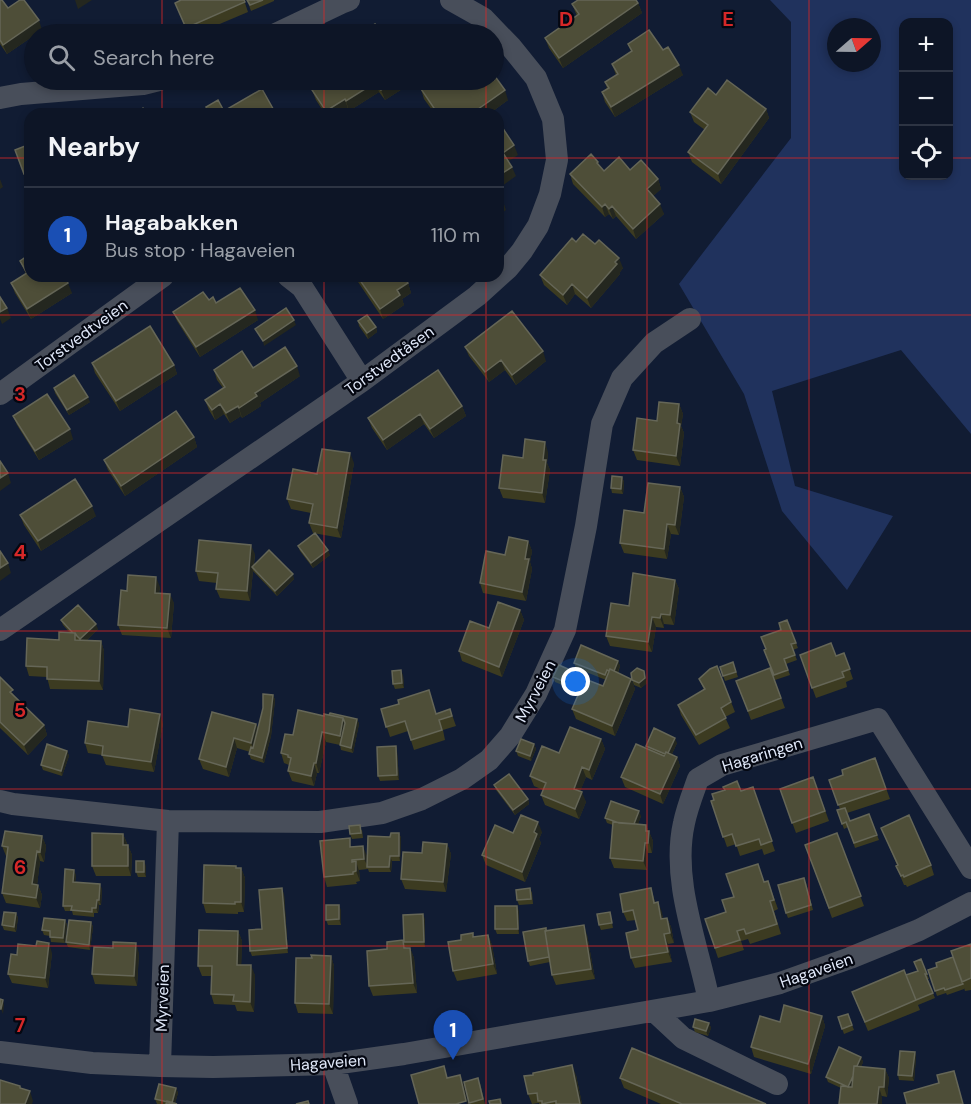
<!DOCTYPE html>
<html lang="en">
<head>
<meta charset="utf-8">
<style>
  :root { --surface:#0d1526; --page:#1b2232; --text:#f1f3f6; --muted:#9a9fa7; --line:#2d3443; --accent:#c7bb3c }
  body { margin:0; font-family:"DM Sans",sans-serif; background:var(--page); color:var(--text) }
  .controls { position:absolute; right:18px; top:18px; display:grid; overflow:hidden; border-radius:12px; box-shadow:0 3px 9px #0003 }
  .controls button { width:54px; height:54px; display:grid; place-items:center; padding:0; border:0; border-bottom:2px solid var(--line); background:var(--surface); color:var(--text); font:30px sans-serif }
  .compass { position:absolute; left:827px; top:18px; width:54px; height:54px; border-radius:50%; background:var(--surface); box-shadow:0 3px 9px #0003; rotate:70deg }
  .you { position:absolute; left:576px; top:682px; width:21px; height:21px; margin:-15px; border:4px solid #fff; border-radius:50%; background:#1a73e8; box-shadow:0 0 0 9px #1a73e833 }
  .badge { display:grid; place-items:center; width:39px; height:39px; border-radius:50%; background:var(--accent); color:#fff; font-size:20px; font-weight:700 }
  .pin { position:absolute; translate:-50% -50px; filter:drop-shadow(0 2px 3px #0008) }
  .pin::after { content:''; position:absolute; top:32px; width:21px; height:18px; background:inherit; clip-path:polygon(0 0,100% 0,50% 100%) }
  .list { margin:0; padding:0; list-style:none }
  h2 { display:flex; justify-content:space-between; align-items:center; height:78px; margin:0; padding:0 24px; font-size:26px }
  h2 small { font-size:20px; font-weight:400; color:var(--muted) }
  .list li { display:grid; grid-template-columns:39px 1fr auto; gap:18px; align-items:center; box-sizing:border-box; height:96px; padding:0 24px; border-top:2px solid var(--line) }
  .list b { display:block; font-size:22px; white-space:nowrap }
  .list p { margin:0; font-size:20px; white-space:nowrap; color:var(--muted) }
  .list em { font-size:20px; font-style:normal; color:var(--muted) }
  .icon { flex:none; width:33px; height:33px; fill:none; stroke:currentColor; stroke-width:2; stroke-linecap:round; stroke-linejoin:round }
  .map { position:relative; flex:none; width:971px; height:1104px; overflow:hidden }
  .search { position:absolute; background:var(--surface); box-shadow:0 3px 9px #0003; left:24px; top:24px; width:480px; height:66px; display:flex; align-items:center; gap:15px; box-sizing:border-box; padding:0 21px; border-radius:33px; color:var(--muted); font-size:22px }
  .panel { position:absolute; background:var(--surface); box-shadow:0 3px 9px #0003; left:24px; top:108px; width:480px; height:174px; border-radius:18px }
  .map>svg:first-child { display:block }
  .green { fill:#20325d; fill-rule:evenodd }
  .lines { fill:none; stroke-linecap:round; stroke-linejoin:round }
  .minor { stroke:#484e5a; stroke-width:22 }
  .wall { fill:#3c3b21 }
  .shaded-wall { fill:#24271f }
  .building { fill:#4e4e38; stroke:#656657; stroke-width:1.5 }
  .grid { fill:none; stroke:#d62828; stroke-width:1.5; stroke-opacity:0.55 }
  .labels { text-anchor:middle; stroke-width:4.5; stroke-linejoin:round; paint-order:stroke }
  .street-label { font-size:16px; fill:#e0e8f9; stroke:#040711 }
  .grid-label { font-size:20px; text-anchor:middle; font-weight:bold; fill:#d62828; stroke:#040711; stroke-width:4.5; stroke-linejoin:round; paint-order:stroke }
</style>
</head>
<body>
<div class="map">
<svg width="971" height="1104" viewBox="0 0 971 1104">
  <rect width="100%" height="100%" fill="#111c33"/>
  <path class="green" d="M770 0H971V434L901 350 772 391 795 486 893 516 847 590 782 511 744 394 679 284 791 138V22ZM904 22H948V176H904ZM836 27H872V63H836Z"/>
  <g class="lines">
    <path class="minor" d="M276 34 341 3 349 0
      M0 98 21 94 143 84 159 80
      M288 276 302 287 362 381
      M0 394 163 276
      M0 630 362 381 477 296 508 268 522 251 538 226 550 194 557 160 553 119 536 78 511 47 483 18 451 0
      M0 801 13 804 168 821 320 822 382 813 422 799 462 779 489 760 510 736 536 694 565 630 586 526 602 424 622 378 654 343 690 319
      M709 1001C698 945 671 881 684 823 687 808 693 793 698 779L722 765 878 719 971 868
      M654 1011 683 1038 777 1084
      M0 1052 92 1063 160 1066 213 1067 333 1064 404 1054 709 1001 780 983 850 958 919 930 971 903
      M333 1064 347 1104
      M160 1066 168 821"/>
  </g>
  <path class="wall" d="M0 0 8 8 42 30 7 54 0 44Z
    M244 0 248 12 196 34H188L175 3Z
    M247 0H274V1L251 11Z
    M638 3 642 13 563 68 549 48 545 38 577 16 572 4Z
    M628 44 663 50 683 75 615 117 605 102 602 92 607 88 605 82 616 75 612 64 631 52Z
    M329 80 410 84 385 100 379 92 349 111 348 109 341 114H325L316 100 312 90Z
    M421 89 508 100 489 114H435L424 99Z
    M716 95 766 109 769 118 721 184 692 162 688 152 705 130 694 122 690 112Z
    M30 144V184H28L15 150Z
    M598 162 600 167 604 171 630 170 658 179 661 189 653 196 664 214 636 239 616 216 613 219 609 214 605 217 573 184 570 174Z
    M576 242 623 268 620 272V274L591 308 575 294 567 305 544 285 540 275Z
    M20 261 72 293 31 319 15 293 11 283 26 274Z
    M354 276H403L408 283 411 293 402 299 404 305 383 319Z
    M209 300 258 320 200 357 177 321 173 312Z
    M358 321 376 327 377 332 368 339 359 326Z
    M465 347 546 361 516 385 505 370 489 382 469 356Z
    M92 363 174 365 177 374 120 411 95 373Z
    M253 368 300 376 260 403 261 406 242 418 241 416 230 423 224 414 215 420 209 410 205 400 223 388 217 380 214 370Z
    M54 388 90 402 69 415 55 393Z
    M679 404 683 414 681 426 684 433 680 466 637 460 633 450 657 421Z
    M462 406 466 416 434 438 424 424 387 450 372 428 368 418Z
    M13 416 73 439 39 460 17 425Z
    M194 437 197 447 125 496 108 470 104 460Z
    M548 452 547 463 550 470 545 503 503 498 499 488 523 458Z
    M354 463 341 538 313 533 309 523 311 513 291 509 287 499 317 474Z
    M622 477 624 482 623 494 612 493 611 488Z
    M680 487 684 497 679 535 671 534 667 559 624 553 620 543 644 513Z
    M20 515 96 516 41 551 24 525Z
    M528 541 532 551 530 562 532 569 526 601 483 593 480 583 505 555Z
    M298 546 330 555 313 568 300 551Z
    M255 554 254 565 294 579 277 596 253 571 250 601 220 598 216 589 217 583 199 581 196 571Z
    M675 580 679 589 674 625 664 624V628L656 627 652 652 610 646 606 636 629 606Z
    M160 587 159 593 174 603 171 638 122 635 118 625 127 591Z
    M520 610 524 620 502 677 462 661 459 651 489 628Z
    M61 620 98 629 86 641H101L104 651 103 690 50 689 47 677 29 676 26 666 59 640 70 633 63 625Z
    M787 620 798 648 793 650 797 660 786 664 790 675 775 680 764 650 766 649 781 630Z
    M844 653 853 679 846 682 847 687 816 698 800 655 836 656Z
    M618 661 620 666 618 673 631 679 635 689 615 736 576 719 572 709 603 686 606 680 576 668 574 663Z
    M733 662 738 677 725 681 720 667Z
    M717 666 735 712 725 717 730 728 699 745 681 715 678 705 704 690 699 679Z
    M770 668 785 708 751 720 736 681Z
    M570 670 572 675 567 687 555 682 553 677Z
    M644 671 647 683 641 688 634 685 632 680Z
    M403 675 404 688 395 689 393 684Z
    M0 677 16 698 44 725 47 735 28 755 0 728Z
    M273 695 275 700 271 736 264 763 251 759 249 754 250 752 237 748 229 777 203 769 199 759 237 719 256 724 258 728Z
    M381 709 437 713 450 709 456 726 443 730 445 740 414 750 408 731 390 737Z
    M324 716 357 719 359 724 353 753 341 750 340 745 326 742 319 773H317L314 786 292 781 288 771 289 765 284 763 281 753 293 735Z
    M163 723 154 772 106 765 102 755 88 753 85 743 128 727Z
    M601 739 605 749 592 780 586 777 580 791 586 802 579 819 545 805 541 795 543 790 534 786 530 776 559 753Z
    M677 743 672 754 677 757 680 766 663 804 625 787 621 777 647 748 646 746Z
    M534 744 536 749 531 761 518 756 516 751Z
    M396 746 397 751 399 780 380 781 378 776Z
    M67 751 69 756 62 776 43 770 41 765Z
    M875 758 890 799 847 813 850 821 869 814 879 840 855 848 848 827 844 829 837 810 840 809 829 780 843 775Z
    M813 777 829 821 796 833 780 789Z
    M494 785 528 799 529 804 515 815 496 790Z
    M753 787 775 851 764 855 762 849 740 856 736 844 727 847 711 801Z
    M641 816 638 824 646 825 653 841 652 853H648L647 870 614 868 610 858 613 825 607 823 605 818Z
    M881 828 931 865 934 875 907 887 906 885H904L896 866 897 865Z
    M362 830 363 838 352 839 350 834Z
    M542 832 539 839 541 843 525 882 486 865 482 855 513 833Z
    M399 833 401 838 400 861H392L391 872H369L368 869 359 870 360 881 356 882 357 884 327 887 324 877 353 847 367 856V861L390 837Z
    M837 833 864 906 832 918 805 845Z
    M123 834 132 855 131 876H96L92 866Z
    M42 836 46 846 44 862 40 861 37 885H38L42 895 40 908 6 903 2 893 7 857 6 856 2 846Z
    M447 844 451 854 446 892 405 889 401 879 422 853Z
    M146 866V877H138L136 872Z
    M236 866V868H241L245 878 244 912H238V914L206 913 203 903Z
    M76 875 75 882 102 889 101 905H99L98 913H94V917L73 915 72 911H65L63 906Z
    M768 881 778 909 774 911 781 934 750 944 748 939 741 941 744 950 718 958 705 919 726 912 734 897Z
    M806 883 813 910 788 918 786 913Z
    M530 888 532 893 533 904 519 905 517 900Z
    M651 888 655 902H658L663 918H667L671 927 674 943 668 944 672 962 635 968 631 958 638 930 636 920 627 921 623 912Z
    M284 894 288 953 252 956 250 951 262 929Z
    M341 910V925H328L326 920Z
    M519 911V934H497L495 929Z
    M610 912 613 928 601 930 599 925Z
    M16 913 18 918 16 932 4 930 2 925Z
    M425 919V947H406V948H410L414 958 417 993 373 996 369 986 387 949 403 940Z
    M65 920 67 925 65 943 51 942 50 936 44 935 42 930Z
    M91 922 93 927 90 950 68 947 66 942Z
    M546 928 547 931 587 935 595 979 556 985 552 975 550 962 530 966 528 961Z
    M238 931 242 941 241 965 255 975 254 1012 237 1011 235 1005 214 1004 211 994V976H202L198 966Z
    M488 935 492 945 497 974 457 981 453 971 474 937Z
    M971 944V990L965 991 964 988V989L947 995 946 993 937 996 928 970 937 967 953 957Z
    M113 948 139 953 137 986 95 984 92 974Z
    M52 953 48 988 12 983 8 974 17 955Z
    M331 956 334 966 333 1014 298 1013 295 1003 312 958Z
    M921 959 929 979H927L935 998 918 1005 920 1010 868 1031 852 992 906 975 917 971Z
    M848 1014 854 1030 844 1034 838 1017Z
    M822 1016 825 1026 811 1074 754 1057 751 1047 780 1022Z
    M709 1023 711 1028 708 1036 695 1032 693 1027Z
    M915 1052 916 1057 914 1081 899 1080 898 1075Z
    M861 1057 863 1062 861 1067 885 1069 889 1078 887 1097 841 1088 828 1082 826 1077Z
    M576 1075 582 1104H539V1103L532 1104 528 1094Z
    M620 1078 766 1104H661L624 1088Z
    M464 1082 480 1083 485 1104H470Z
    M176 1088 178 1093 175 1103 177 1104H157L155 1099Z"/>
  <path class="shaded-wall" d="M75 0H92L78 9Z
    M638 3 642 13 563 68 559 58Z
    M39 20 42 30 7 54 3 45Z
    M679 65 683 75 615 117 611 107Z
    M398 80H408L410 84 385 100 381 90Z
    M376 82 379 92 349 111 346 101Z
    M505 90 508 100 489 114H471Z
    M345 99 348 109 341 114H327L326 111Z
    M766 109 769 118 721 184 718 174Z
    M514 145 518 155 506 163 503 153Z
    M512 167 516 176 498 189V176Z
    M0 179 3 187 0 189Z
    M658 179 661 189 651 198 647 189Z
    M503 201 506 210 498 216V204Z
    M605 204 609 214 605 217 602 207Z
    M660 204 664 214 636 239 633 229Z
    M612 206 616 216 613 219 609 209Z
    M619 258 623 268 620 272V274L591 308 587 298Z
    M107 276H118L109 282Z
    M68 283 72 293 31 319 27 309Z
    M408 283 411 293 402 299 404 305 383 319 380 309 397 290Z
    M572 284 575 294 567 305 563 295Z
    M7 308 11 318 2 324 0 319V312Z
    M255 310 258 320 200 357 196 347Z
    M294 320 296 325 264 346 263 341Z
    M376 327 377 332 368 339 367 333Z
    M543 351 546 361 516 385 512 375Z
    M501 360 505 370 489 382 485 372Z
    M174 365 177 374 120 411 116 401Z
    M297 366 300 376 260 403 261 406 242 418 239 408 255 393Z
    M88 397 90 402 69 415 67 410Z
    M220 404 224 414 215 420 212 410Z
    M679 404 683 414 681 426 684 433 680 466 676 456 677 423Z
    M238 406 241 416 230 423 226 413Z
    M462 406 466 416 434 438 430 429Z
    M420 414 424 424 387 450 383 440Z
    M70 429 73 439 39 460 35 451Z
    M194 437 197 447 125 496 121 486Z
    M545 442 548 452 547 463 550 470 545 503 542 493 543 460Z
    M350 453 354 463 341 538 337 528Z
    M8 473 11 483 0 491V478Z
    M622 477 624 482 623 494 621 489Z
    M680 487 684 497 679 535 675 525Z
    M92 506 96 516 41 551 38 541Z
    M667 524 671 534 667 559 664 549Z
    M528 541 532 551 530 562 532 569 526 601 522 592 525 559Z
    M251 545 255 554 253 568 252 567 253 571 250 601 247 591Z
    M328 550 330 555 313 568 311 563Z
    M8 563 11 573 0 581V568Z
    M293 574 294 579 277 596 275 591Z
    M156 577 160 587 158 602 155 593Z
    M675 580 679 589 674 625 670 615Z
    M170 594 174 603 171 638 167 628Z
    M520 610 524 620 502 677 499 667Z
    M661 614 664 624V628L660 618Z
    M652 617 656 627 652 652 648 642Z
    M96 624 98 629 82 645 80 639Z
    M101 641 104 651 103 690 99 681Z
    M618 661 620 666 615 678 614 673Z
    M401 670 403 675 404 688 402 683Z
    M570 670 572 675 567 687 565 682Z
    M644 671 647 683 641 688 639 683Z
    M631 679 635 689 615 736 612 726Z
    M273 695 275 700 271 736 264 763 262 758Z
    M160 714 163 723 154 772 151 762Z
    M343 718 347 728 343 746 340 736Z
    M357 719 359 724 353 753 351 748Z
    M256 724 260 734 255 753 251 743Z
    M44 725 47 735 28 755 24 745Z
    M322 732 326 742 319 773 316 763Z
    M234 738 237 748 229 777 226 767Z
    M675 738 677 743 669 760 667 755Z
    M601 739 605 749 592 780 589 770Z
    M534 744 536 749 531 761 530 756Z
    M396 746 397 751 399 780 397 775Z
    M67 751 69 756 62 776 61 771Z
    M677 757 680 766 663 804 660 794Z
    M314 763 317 773 314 786 311 776Z
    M582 767 586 777 577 799 574 789Z
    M582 792 586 802 579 819 575 809Z
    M528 799 529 804 515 815 513 810Z
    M639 811 641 816 635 833 633 828Z
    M538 822 542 832 539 839 541 843 525 882 522 872 534 832Z
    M646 825 653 841 652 853 646 831Z
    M399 833 401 838 400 861 399 856Z
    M123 834 127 844V855L123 845Z
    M42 836 46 846 44 862 40 852Z
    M645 843 648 853 647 870 643 861Z
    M447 844 451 854 446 892 443 882Z
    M128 845 132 855 131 876 128 866Z
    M363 846 367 856 368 867 364 859Z
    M37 851 40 861 36 894 32 884Z
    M390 856 392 861 391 872 389 867Z
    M144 861 146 866V877L144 872Z
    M356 861 359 871 360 881 356 871Z
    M241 868 245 878 244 912 241 902Z
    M74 870 76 875 75 887 73 882Z
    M100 884 102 889 101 905 99 900Z
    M38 885 42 895 40 908 36 898Z
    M282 888 284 894 288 953 287 948Z
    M97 900 99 905 98 913 96 908Z
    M658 902 662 912 665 929 661 919Z
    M339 905 341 910V925L339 919Z
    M517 906 519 911V934L518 929Z
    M16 913 18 918 16 932 14 927Z
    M423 914 425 919V947L424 942Z
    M667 918 671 927 674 943 670 933Z
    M65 920 67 925 65 943 63 938Z
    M91 922 93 927 90 950 89 945Z
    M584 925 587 935 595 979 591 969Z
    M238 931 242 941 241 975 237 965Z
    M664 934 668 944 672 962 668 952Z
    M488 935 492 945 497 974 493 964Z
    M49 943 52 953 48 988 45 978Z
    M136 943 139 953 137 986 134 976Z
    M410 948 414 958 417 993 413 983Z
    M331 956 334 966 333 1014 329 1004Z
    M251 965 255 975 254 1012 250 1002Z
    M3 1000 4 1005 3 1014 1 1009Z
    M822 1016 825 1026 811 1074 808 1064Z
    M709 1023 711 1028 708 1036 706 1031Z
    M915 1052 916 1057 914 1081 912 1076Z
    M861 1057 863 1062 850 1092 848 1087Z
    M572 1065 576 1075 582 1104H580Z
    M885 1069 889 1078 887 1097 884 1087Z
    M460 1075 464 1085 468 1104H467Z
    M879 1087 882 1097V1104H877Z
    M176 1088 178 1093 175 1104H172Z
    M30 1091 33 1101 32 1104H25Z"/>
  <path class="building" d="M0 0H2L8 8 20 0H24L39 20 3 45 0 40Z
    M181 0H244L245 2 186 28 175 3Z
    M247 0H263L250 5Z
    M578 0H636L638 3 559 58 545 38 579 14 572 4Z
    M375 24 381 34H358Z
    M649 30 663 50 668 47 679 65 611 107 602 92 609 88 605 82 618 74 612 64 632 51 628 44Z
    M494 75 505 90 471 114H438L421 89 434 80H494Z
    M329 80H398L381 90 376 82 346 101 345 99 326 111 312 90Z
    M727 80 766 109 718 174 688 152 708 125 690 112 708 88 716 95Z
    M262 89 276 114H210L206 107 218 100 224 111Z
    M143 108 146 114H134Z
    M300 109 303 114H290Z
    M500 124 514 145 503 153 512 167 498 176V125Z
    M30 144V172L24 174 15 150Z
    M591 154 598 162 597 163 604 171 619 157 630 170 641 160 658 179 647 189 660 204 633 229 612 206 609 209 605 204 602 207 570 174Z
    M498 194 503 201 498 204Z
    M583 234 595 244 599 240 619 258 615 262 617 264 587 298 572 284 563 295 540 275 572 238 576 242Z
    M30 254V276H64L68 283 27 309 11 283 27 273 20 261Z
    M357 276H403L408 283 397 290 400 295 380 309Z
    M240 288 255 310 196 347 173 312 203 292 209 300 213 297 216 303Z
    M0 297 7 308 0 312Z
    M286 308 294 320 263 341 255 329Z
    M512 311 543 351 512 375 501 360 485 372 465 347Z
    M367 315 376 327 367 333 358 321Z
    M150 326 174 365 116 401 92 363Z
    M285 347 297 366 255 393 257 396 239 408 238 406 226 413 220 404 212 410 205 400 225 387 214 370 242 351 253 368Z
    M438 370 462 406 430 429 420 414 383 440 368 418Z
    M74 375 88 397 67 410 54 388Z
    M47 394 70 429 35 451 13 416Z
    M659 402 679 404 677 423 680 424 676 456 633 450 637 418 657 421Z
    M176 411 194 437 121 486 104 460Z
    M525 439 545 442 543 460H546L542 493 499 488 503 455 523 458Z
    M322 449 350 453 337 528 309 523 313 504 287 499 293 469 317 474Z
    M0 461 8 473 0 478Z
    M612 476 622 477 621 489 611 488Z
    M75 479 92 506 38 541 20 515Z
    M648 483 680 487 675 525 667 524 664 549 620 543 624 510 644 513Z
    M315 533 328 550 311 563 298 546Z
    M509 537 528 541 525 559H529L522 592 480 583 486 551 505 555Z
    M199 540 251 545 247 591 216 589 218 573 196 571Z
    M269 550 293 574 275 591 252 567Z
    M0 551 8 563 0 568Z
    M633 573 675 580 670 615 661 614 660 618 652 617 648 642 606 636 611 603 629 606Z
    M128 575 156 577 155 593 170 594 167 628 118 625 121 590 127 591Z
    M498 602 520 610 499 667 459 651 470 621 489 628Z
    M78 605 96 624 80 639 77 636 75 633H73L61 620Z
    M787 620 796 643 791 644 795 655 784 659 788 670 774 675 764 650 766 649 761 637 781 630 779 623Z
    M59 632 75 633V640L101 641 99 681 47 679V667L26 666 27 638 59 640Z
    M831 643 836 656 844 653 850 669 842 672 844 677 812 688 800 655Z
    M581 645 618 661 614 671 610 669 609 671 607 670 605 675 574 663Z
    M733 662 736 672 723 676 720 667Z
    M559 665 570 670 565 682 553 677Z
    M717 666 731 702 721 708 726 718 696 735 678 705 705 689 699 679 710 669Z
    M637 668 644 671 645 678 639 683 632 680 631 673Z
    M770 668 781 698 748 711 736 681Z
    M610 669 631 679 612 726 572 709 585 679 603 686Z
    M401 670 402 683 393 684 392 671Z
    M0 677 13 690 10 692 44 725 24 745 0 722Z
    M429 690 436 714 450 709 452 716 439 720 442 730 411 740 405 721 386 727 381 709 399 704 398 700Z
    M263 694 273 695 269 731 262 758 249 754 251 747 253 748 263 708Z
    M130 709 160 714 151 762 102 755 103 746 85 743 88 721 128 727Z
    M298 710 324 716V714L343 718 340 736 322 732 316 763H314L311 776 288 771 291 758 288 757V755L281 753 285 734 293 735Z
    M212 712 256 724 251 743 234 738 226 767 199 759Z
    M330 713 357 719 351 748 340 745 345 723 343 718 329 715Z
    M570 727 601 739 589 770 582 767 574 789 582 792 575 809 541 795 546 783 530 776 542 746 559 753Z
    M654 728 675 738 668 753 666 752 665 754 646 746Z
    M521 739 534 744 530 756 516 751Z
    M47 744 67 751 61 771 41 765Z
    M636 744 664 756 666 752 677 757 660 794 621 777Z
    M396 746 397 775 378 776 377 747Z
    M875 758 886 789 838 805 829 780 843 775 842 770Z
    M509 774 528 799 513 810 494 785Z
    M813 777 825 811 792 823 780 789Z
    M737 781 741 791 753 787 772 841 761 845 759 839 736 846 732 834 723 837 711 801 714 800 712 794 725 790 723 787Z
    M611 801 639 811 634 824 619 823 605 818Z
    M845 808 850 821 869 814 877 835 854 843 846 822 842 824 837 810Z
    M521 815 538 822 534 832 537 834 522 872 482 855 495 825 513 833Z
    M909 815 931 865 904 877 903 875 901 876 896 866 898 865 881 828Z
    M613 822 646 825V831H649L648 843H645L643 861 610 858Z
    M360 825 361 833 350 834 349 826Z
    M5 831 42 836 40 852 37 851 32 884 38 885 36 898 2 893 8 847 2 846Z
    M92 833 123 834V845H128V866H92Z
    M391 833H399V856H390L389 867H367L368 836 390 837Z
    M837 833 861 896 829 908 805 845Z
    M350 838V847L363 846 364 859 352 860V862L356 861V871L353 872V874L324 877 320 841Z
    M423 842 447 844 443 882 401 879 403 852 422 853Z
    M136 861H144V872H136Z
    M758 864 764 882 768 881 774 900 770 901 777 924 746 934 744 929 737 931 740 940 715 948 705 919 726 912 722 900 734 897 726 874Z
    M204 865 236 866V868H241V902H235V904L203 903Z
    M65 869 74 870 73 882 100 884 99 900H97L96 908H92V912L71 910 72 906H63Z
    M804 878 811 905 786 913 778 885Z
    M282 888 287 948 250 951 249 930 262 929 259 890Z
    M530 888 531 899 517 900 516 890Z
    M651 888 654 903 658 902 661 919 667 918 670 933 664 934 668 952 631 958 626 933 638 930 633 910 623 912 620 894Z
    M326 905H339V919L326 920Z
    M495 906H517L518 929H495Z
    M4 912 16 913 14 927 2 925Z
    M610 912 612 923 599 925 597 914Z
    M423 914 424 942H404L403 915Z
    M44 918 65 920 63 938 50 937V931L42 930Z
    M69 920 91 922 89 945 66 942Z
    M584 925 591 969 552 975 545 931Z
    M546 928V931H545L549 957 528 961 523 932Z
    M199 930 238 931 237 965H251L250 1002 233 1001 234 995 211 994 212 966H198Z
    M473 933V937L488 935 493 964 453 971 448 942 461 940V935Z
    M403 940 404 948H410L413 983 369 986 367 951 387 949V942Z
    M37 941 49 943 45 978 8 974 11 954 17 955 18 944 36 946Z
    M113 942 136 943 134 976 92 974 94 947 113 948Z
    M971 944V978L962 982 951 951Z
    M311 955 331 956 329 1004 295 1003 296 958H312Z
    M953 957 963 984 945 990 944 988 935 991 928 970 937 967 936 963Z
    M921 959 927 974H925L933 993 916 1000 906 975 918 971 914 962Z
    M904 970 916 1000 865 1022 852 992Z
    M0 999 3 1000 1 1009H0Z
    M784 1005 822 1016 808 1064 751 1047 760 1016 780 1022Z
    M848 1014 852 1025 842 1029 838 1017Z
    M695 1019 709 1023 706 1031 693 1027Z
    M839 1047 861 1057 857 1066H854L853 1076 848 1087 826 1077Z
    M632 1048 766 1104H682L620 1078Z
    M900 1051 915 1052 912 1076 898 1075Z
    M572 1065 580 1104H556V1101L542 1104V1101H538L537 1093 528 1094 524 1076 533 1075V1073Z
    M444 1066 447 1078 460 1075 466 1101 456 1104H419L411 1075Z
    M854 1066 885 1069 884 1087H879L877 1104H839L841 1086 852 1087Z
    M954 1071 963 1104H907L904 1093 939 1083 937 1075Z
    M478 1078 483 1099 469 1103 464 1082Z
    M0 1080 20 1086V1088L30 1091 25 1104H0Z
    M159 1084 176 1088 172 1103 155 1099Z
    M500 1099 501 1104H490L489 1101Z
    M167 1101 177 1104H166Z
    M308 1101 309 1104H296Z"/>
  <path class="grid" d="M162 0V34M324 0V34M486 0V34M647 0V1104M809 0V1104M162 80V114M324 80V114M486 80V114M0 158H30M498 158H904M948 158H971M162 276V1104M324 276V1104M486 276V1104M0 315H971M0 473H971M0 631H971M0 789H971M0 946H971"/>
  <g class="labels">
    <g class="street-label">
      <text transform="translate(81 335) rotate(-36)" y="6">Torstvedtveien</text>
      <text transform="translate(389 360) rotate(-36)" y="6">Torstvedtåsen</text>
      <text transform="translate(535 691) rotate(-62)" y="6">Myrveien</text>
      <text transform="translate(762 754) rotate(-17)" y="6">Hagaringen</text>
      <text transform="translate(816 970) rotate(-19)" y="6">Hagaveien</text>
      <text transform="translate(162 998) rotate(-88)" y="6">Myrveien</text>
      <text transform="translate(328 1062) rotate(-4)" y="6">Hagaveien</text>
    </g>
  </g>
  <g class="grid-label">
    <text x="566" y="26">D</text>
    <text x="728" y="26">E</text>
    <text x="20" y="401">3</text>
    <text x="20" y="559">4</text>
    <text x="20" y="717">5</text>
    <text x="20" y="874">6</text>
    <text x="20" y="1032">7</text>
  </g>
</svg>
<div class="controls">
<button>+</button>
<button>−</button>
<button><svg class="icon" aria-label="locate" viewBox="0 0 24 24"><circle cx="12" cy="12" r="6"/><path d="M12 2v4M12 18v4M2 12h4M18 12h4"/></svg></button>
</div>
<svg class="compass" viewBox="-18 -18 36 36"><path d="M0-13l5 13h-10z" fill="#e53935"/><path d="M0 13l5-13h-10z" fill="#9a9fa7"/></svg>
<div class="you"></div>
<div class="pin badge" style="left:453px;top:1060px;background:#1a4fb4">1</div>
<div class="search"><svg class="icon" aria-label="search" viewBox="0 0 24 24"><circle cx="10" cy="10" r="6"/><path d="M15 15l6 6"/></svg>Search here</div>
<section class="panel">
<h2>Nearby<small></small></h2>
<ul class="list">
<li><span class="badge" style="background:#1a4fb4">1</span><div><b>Hagabakken</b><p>Bus stop · Hagaveien</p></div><em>110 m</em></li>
</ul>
</section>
</div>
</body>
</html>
